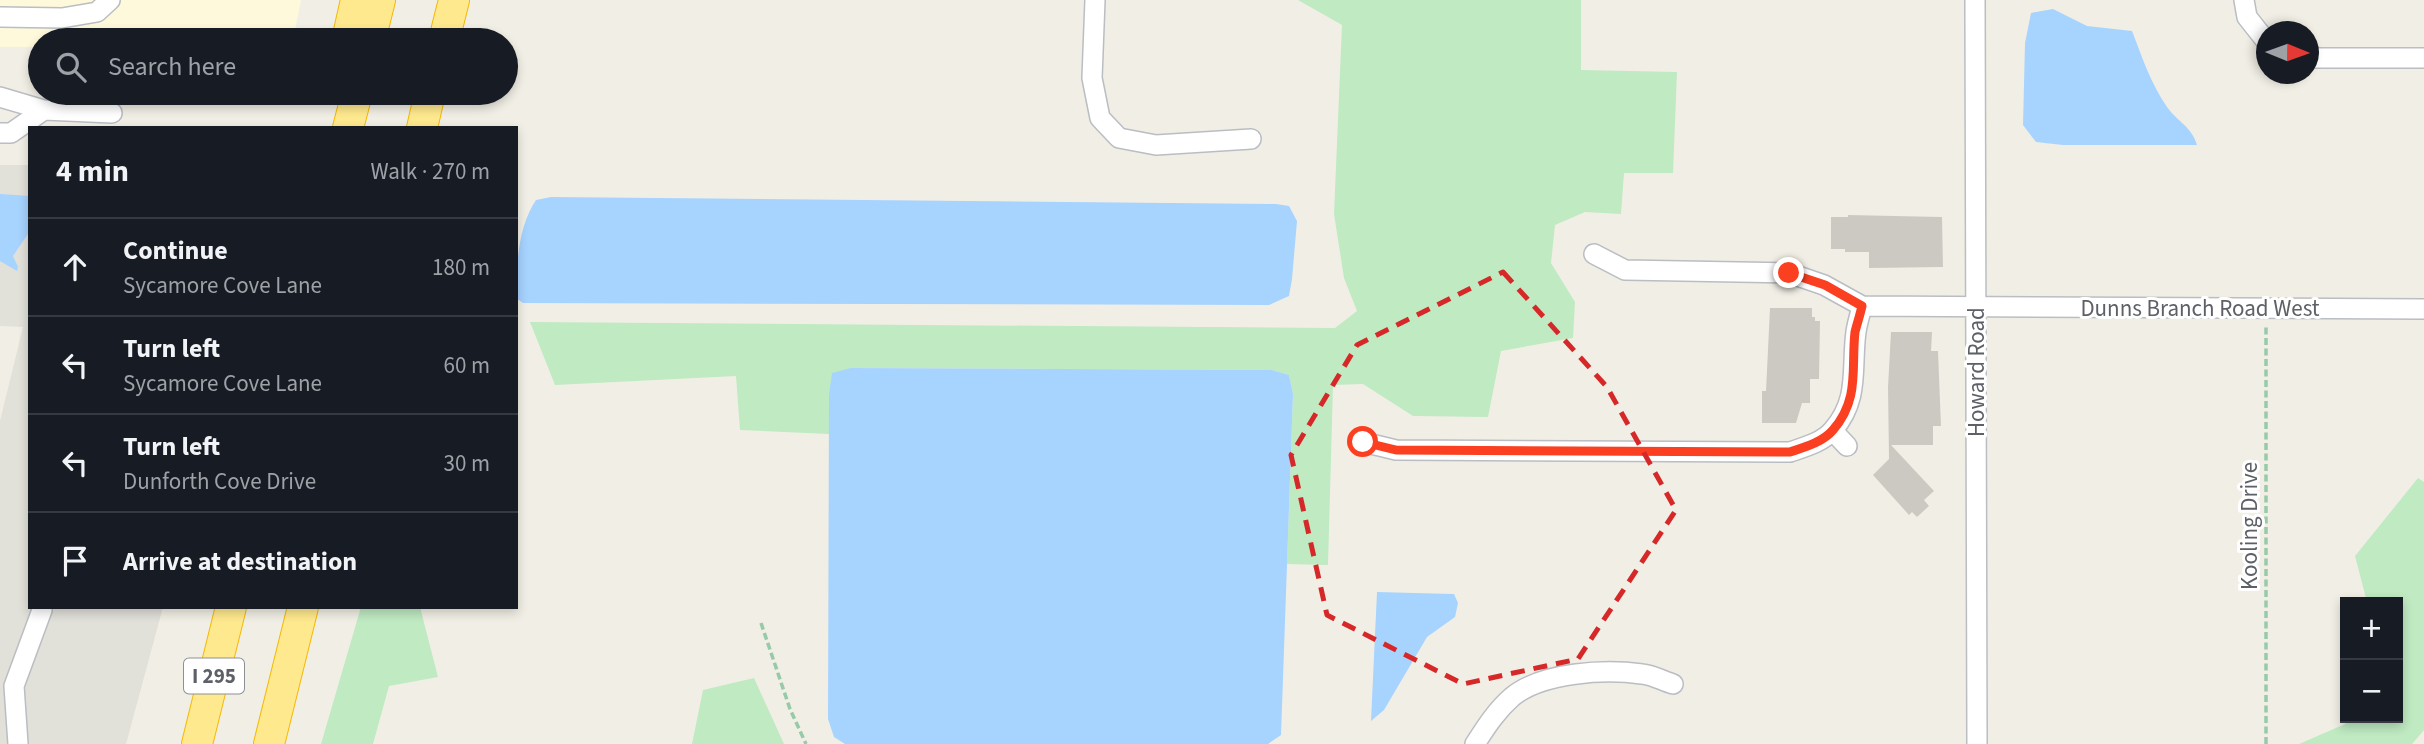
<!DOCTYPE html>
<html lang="en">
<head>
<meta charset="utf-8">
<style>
  :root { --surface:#171b24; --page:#20242c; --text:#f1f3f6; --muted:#9ea1a6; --line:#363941 }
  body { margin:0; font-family:"Source Sans 3",sans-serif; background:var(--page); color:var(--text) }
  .controls { position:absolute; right:21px; bottom:21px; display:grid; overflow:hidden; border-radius:0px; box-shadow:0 4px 10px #0003 }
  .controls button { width:63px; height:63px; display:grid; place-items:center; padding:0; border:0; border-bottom:2px solid var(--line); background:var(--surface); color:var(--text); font:35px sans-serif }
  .compass { position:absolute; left:2256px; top:21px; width:63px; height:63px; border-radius:50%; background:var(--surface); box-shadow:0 4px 10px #0003; rotate:91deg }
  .stop { position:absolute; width:21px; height:21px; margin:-16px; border:5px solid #fb3f21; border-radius:50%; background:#fff }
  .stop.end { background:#fb3f21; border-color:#fff; box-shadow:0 2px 7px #0008 }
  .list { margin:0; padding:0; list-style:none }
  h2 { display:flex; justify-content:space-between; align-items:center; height:91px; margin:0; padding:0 28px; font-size:30px }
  h2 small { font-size:23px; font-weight:400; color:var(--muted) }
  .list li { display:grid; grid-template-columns:46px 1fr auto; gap:21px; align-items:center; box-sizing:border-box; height:98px; padding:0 28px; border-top:2px solid var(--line) }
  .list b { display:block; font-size:26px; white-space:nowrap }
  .list p { margin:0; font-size:23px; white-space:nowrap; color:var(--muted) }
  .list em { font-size:23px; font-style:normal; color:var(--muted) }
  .icon { flex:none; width:38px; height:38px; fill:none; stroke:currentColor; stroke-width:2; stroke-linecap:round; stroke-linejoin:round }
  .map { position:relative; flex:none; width:2424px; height:744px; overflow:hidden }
  .search { position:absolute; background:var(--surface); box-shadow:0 4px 10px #0003; left:28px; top:28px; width:490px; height:77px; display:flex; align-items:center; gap:18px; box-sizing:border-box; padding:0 24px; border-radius:38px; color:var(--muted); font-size:26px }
  .panel { position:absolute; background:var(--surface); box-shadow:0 4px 10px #0003; left:28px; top:126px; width:490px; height:483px; border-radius:0px }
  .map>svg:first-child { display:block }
  .commercial { fill:#fff9dc }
  .industrial { fill:#e1e0d9 }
  .green { fill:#bfeac2 }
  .water { fill:#a7d3ff }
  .building { fill:#ccc9c2 }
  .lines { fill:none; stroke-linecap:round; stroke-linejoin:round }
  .minor-casing { stroke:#babdc2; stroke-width:22 }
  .highway-casing { stroke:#f6b800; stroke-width:32 }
  .path { stroke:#96caa9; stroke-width:3.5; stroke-dasharray:7 3.5; stroke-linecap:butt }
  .minor { stroke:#fff; stroke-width:19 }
  .highway { stroke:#ffe98e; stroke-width:30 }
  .route { stroke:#fb3f21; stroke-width:9 }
  .marked { fill:none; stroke:#d62828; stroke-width:5; stroke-dasharray:14 9; stroke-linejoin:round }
  .labels { text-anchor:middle; stroke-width:6; stroke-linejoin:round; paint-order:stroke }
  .shield { fill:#fff; stroke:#8e9095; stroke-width:2 }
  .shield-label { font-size:21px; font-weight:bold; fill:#5d6167 }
  .street-label { font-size:23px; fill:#5d6167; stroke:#fff }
</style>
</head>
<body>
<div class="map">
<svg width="2424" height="744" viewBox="0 0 2424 744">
  <rect width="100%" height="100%" fill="#f1efe5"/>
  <path class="commercial" d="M0 0H301L293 40H40V47H0Z"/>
  <path class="industrial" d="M0 165H30V607H163L126 744H0V421L23 327 0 326Z"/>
  <path class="green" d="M1298 0H1581V70L1677 72 1673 173H1624L1621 214 1585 212 1555 225 1551 263 1575 302 1573 338 1501 351 1488 417 1413 416 1363 384 1333 385 1328 565 1287 564 1293 394 1289 375 1272 370 851 368 829 395V434L740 430 736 376 555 385 530 322 1335 328 1357 311 1344 278 1334 214 1342 25Z
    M2418 478 2424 482V730L2412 744H2299L2345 724 2349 718H2398V602H2367L2355 556Z
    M361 607H420L438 677 389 686 373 744H321Z
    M754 678 784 744H692L703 690Z"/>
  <path class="water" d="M2053 9 2087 26 2132 31C2142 57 2151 84 2167 107 2177 121 2192 127 2197 145H2063L2036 142 2023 125 2025 43 2031 13Z
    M0 194 30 196V231L13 256 18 267 17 271 0 261Z
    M551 197 1276 204 1289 206 1297 221 1292 279 1289 296 1269 305 523 303 516 298C516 266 518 227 536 200Z
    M851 368 1272 370 1289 375 1293 394 1281 735 1268 744H845L834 737 828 719 829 395 832 373Z
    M1377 592 1454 594 1458 603 1455 617 1427 637 1384 710 1371 721Z"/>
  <path class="building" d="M1848 215 1942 217 1943 267 1869 268V252H1845V249H1831V217H1848Z
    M1770 308H1812V317H1815V321H1820L1819 379H1810V403H1802L1796 423H1762V391H1766Z
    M1891 332H1932L1931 351H1938L1941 426H1933V445H1891L1934 491 1924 500 1929 506 1917 517 1912 512 1909 515 1873 475 1889 459 1888 387Z"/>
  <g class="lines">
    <g class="minor-casing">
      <path id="minor" d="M1095 0 1092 78 1100 118 1119 138 1156 145 1251 139
        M1975 0 1977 744
        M2244 0 2247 17 2266 41
        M0 17 62 18 97 12 110 0
        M2308 58H2424
        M0 97 44 110 112 113
        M0 133H11L44 110
        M1594 254 1625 270 1789 273 1824 285 1862 306 2424 309
        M1833 431 1847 446
        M1363 442 1396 450 1790 452C1805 447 1823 442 1833 430 1860 399 1851 368 1856 332 1857 324 1860 315 1862 306
        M18 744 14 686 42 610
        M1475 744C1486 727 1496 711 1512 697 1542 672 1605 669 1642 674 1653 675 1663 681 1673 684"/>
    </g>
    <g class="highway-casing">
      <path id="highway" d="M347 40 356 0
        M370 40 380 0
        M444 40 454 0
        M348 128 357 93
        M422 128 430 93
        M197 744 231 607
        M269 744 303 607"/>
    </g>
    <path class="path" d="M761 623 790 709 806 744
      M2266 744V326"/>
    <use href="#minor" class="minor"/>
    <use href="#highway" class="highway"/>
  </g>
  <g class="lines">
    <path class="route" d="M1363 442 1396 450 1790 452C1805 447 1823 442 1833 430 1860 399 1851 368 1855 332 1857 324 1860 315 1862 306L1825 285 1789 273"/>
  </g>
  <path class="marked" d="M1503 272 1607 387 1676 510 1578 659 1463 684 1327 615 1291 455 1357 345Z"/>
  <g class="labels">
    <rect class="shield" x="184" y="658.5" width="60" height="35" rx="5"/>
    <g class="shield-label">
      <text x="214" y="683">I 295</text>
    </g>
    <g class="street-label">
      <text x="2200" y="316">Dunns Branch Road West</text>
      <text transform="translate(1976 372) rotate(-90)" y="8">Howard Road</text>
      <text transform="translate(2249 526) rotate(-90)" y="8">Kooling Drive</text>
    </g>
  </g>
</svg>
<div class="controls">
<button>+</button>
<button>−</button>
</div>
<svg class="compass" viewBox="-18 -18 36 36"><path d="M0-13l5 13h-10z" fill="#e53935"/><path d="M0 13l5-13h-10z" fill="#9ea1a6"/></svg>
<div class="stop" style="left:1363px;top:442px"></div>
<div class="stop end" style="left:1789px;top:273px"></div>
<div class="search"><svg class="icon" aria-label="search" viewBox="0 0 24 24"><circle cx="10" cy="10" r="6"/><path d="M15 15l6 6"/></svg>Search here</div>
<section class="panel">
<h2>4 min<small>Walk · 270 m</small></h2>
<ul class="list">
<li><svg class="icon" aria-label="ahead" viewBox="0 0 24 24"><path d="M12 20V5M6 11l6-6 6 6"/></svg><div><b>Continue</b><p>Sycamore Cove Lane</p></div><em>180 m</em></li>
<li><svg class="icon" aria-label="left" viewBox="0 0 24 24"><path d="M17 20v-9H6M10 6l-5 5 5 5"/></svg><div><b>Turn left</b><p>Sycamore Cove Lane</p></div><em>60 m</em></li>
<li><svg class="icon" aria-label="left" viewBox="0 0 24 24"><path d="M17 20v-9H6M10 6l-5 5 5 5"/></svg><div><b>Turn left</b><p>Dunforth Cove Drive</p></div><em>30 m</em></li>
<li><svg class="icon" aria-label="arrive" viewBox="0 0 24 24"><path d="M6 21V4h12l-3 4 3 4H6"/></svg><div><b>Arrive at destination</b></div></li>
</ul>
</section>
</div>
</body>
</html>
